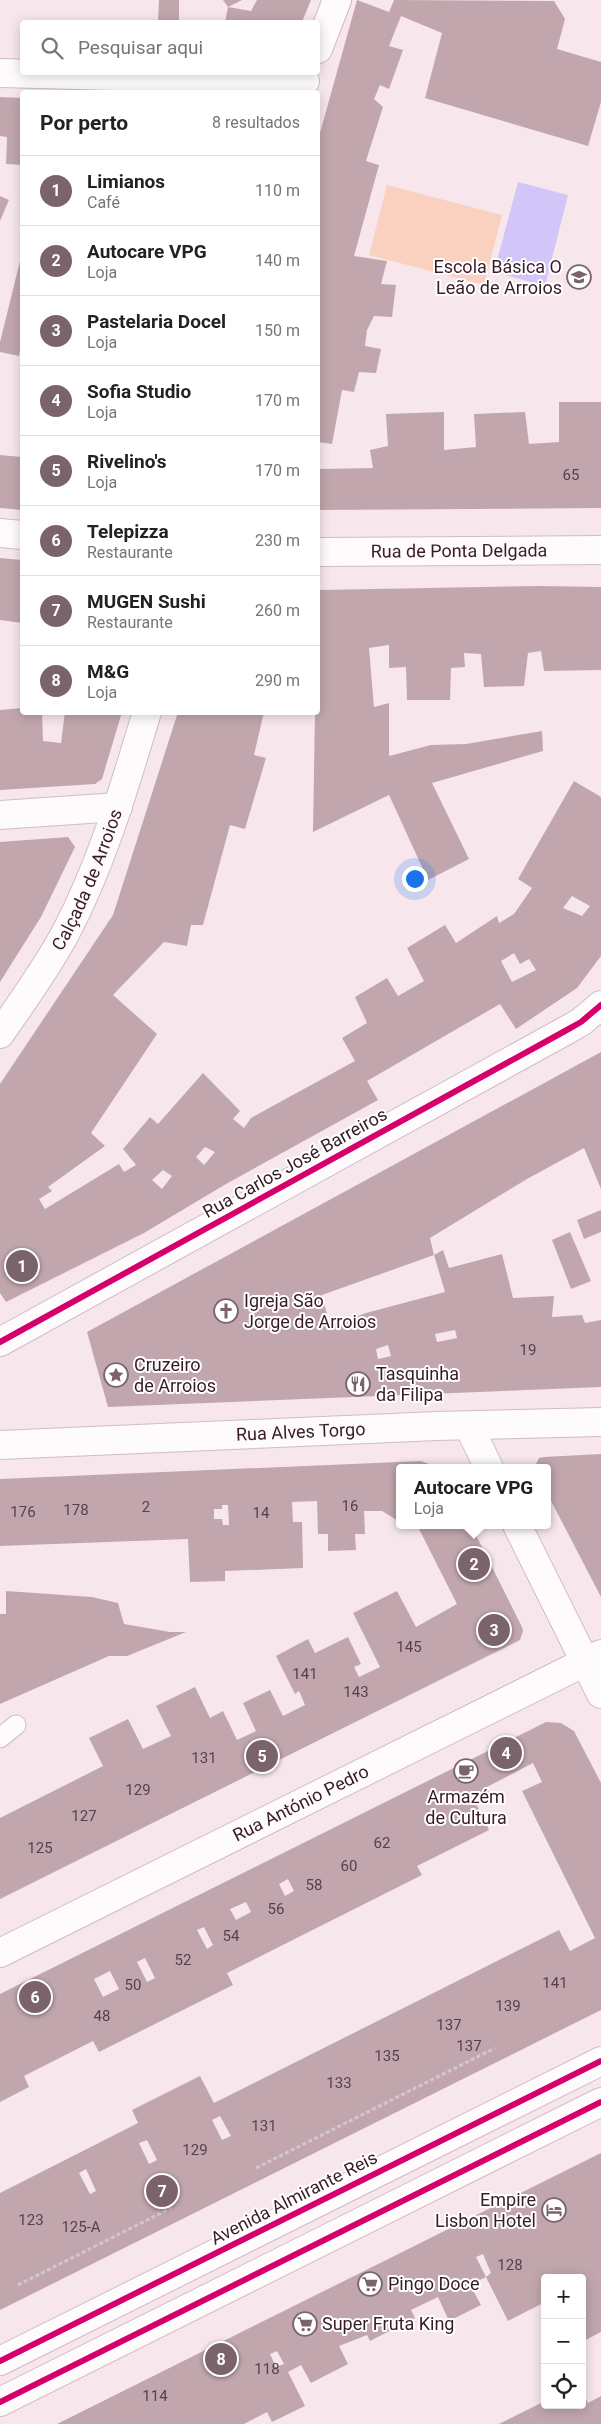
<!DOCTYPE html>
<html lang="pt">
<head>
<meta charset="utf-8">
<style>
  :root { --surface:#fff; --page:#f2f2f2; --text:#222; --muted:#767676; --line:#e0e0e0; --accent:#7a636d }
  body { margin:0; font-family:Roboto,sans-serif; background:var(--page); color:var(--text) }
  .controls { position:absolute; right:15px; bottom:15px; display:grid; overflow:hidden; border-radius:5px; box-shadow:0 2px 12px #0003 }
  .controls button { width:45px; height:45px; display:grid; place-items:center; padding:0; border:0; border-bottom:1px solid var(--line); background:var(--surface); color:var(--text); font:25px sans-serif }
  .you { position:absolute; left:414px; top:878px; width:18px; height:18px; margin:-12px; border:4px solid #fff; border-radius:50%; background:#1a73e8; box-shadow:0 0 0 8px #1a73e833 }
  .badge { display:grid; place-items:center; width:32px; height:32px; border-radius:50%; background:var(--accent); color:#fff; font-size:16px; font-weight:700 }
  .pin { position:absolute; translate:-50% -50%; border:2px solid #fff; box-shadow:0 1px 5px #0006 }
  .popup { position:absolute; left:396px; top:1464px; width:155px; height:65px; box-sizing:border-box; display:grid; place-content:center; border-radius:5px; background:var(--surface); filter:drop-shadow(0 1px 4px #0005); font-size:16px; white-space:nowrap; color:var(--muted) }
  .popup b { font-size:19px; color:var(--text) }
  .popup::after { content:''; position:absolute; left:50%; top:100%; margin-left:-10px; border:10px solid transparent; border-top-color:var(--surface) }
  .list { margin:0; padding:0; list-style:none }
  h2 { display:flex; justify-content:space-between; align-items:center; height:65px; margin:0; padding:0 20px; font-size:21px }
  h2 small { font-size:16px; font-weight:400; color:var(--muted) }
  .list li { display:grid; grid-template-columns:32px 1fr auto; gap:15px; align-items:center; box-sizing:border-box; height:70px; padding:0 20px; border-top:1px solid var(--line) }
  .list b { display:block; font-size:19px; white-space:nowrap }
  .list p { margin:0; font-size:16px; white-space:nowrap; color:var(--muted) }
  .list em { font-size:16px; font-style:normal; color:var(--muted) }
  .icon { flex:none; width:28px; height:28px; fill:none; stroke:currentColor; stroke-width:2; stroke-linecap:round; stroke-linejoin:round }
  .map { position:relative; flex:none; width:601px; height:2424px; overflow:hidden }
  .search { position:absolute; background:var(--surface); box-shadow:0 2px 12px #0003; left:20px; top:20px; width:300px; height:55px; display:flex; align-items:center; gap:12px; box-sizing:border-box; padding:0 18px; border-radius:5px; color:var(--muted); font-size:19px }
  .panel { position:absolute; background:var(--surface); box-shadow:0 2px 12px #0003; left:20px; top:90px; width:300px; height:625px; border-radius:5px }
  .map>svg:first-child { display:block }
  .green { fill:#fad1bf }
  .water { fill:#d2c5f7 }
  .building { fill:#c1a7ad; fill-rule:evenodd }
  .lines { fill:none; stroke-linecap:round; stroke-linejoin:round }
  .service-casing { stroke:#d0bcc5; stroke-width:21 }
  .minor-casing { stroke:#d0bcc5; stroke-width:30 }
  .primary-casing { stroke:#d0bcc5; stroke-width:30 }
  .path { stroke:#d0c8cc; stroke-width:3; stroke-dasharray:4 2.5; stroke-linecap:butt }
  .service { stroke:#fefbfc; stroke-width:19 }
  .minor { stroke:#fefbfc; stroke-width:28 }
  .primary { stroke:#fefbfc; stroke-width:28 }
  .cycleway-casing { stroke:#fff; stroke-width:9 }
  .cycleway { stroke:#d6006c; stroke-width:6 }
  .labels { text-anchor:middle; stroke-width:4; stroke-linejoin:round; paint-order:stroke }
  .number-label { font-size:15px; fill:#5a3f49 }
  .poi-label { font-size:18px; fill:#371c28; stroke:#fff; text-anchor:start }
  .street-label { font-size:18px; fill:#371c28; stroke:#fff }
</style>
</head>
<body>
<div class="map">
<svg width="601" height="2424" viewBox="0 0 601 2424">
  <rect width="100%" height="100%" fill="#f7e7ed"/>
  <path class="green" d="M387 185 502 215 484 285 369 255Z"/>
  <path class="water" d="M518 182 568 195 545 286 494 272Z"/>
  <path class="building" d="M159 0H179V22H158Z
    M223 0H242L228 7 251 11 257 0H311L302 22H225L228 7Z
    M357 0 389 12 394 0 554 1 565 19 557 49 601 62V102L588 146 425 98 442 33 401 16 389 46 403 50 389 89 380 85 374 99 383 107 366 161 379 165 354 256 387 261 381 284 396 285 392 317 374 316 367 330 365 346 381 349 376 373 359 372 354 392 342 390 332 444 318 442V140Z
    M0 97 22 98V165L6 164 7 137 0 136Z
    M0 196 9 200 0 221Z
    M22 253V341L19 356 0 352V342Z
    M559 402H601V508L318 510V469L373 468 370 450 388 446 386 414 444 412V450L476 447 474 414 525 412 529 444 559 442Z
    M0 455 22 457V510L0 508Z
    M0 558 22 560V623L0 620Z
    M539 586 601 587V670L544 671 541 651 528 653 524 686 484 687 481 654 464 653 465 667 451 668 450 700H407L406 667 389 668V645L369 648 374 707 389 703V756L431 745 466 744 542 731 543 751 432 783 469 859 428 880 389 795 313 832 315 712H318V590Z
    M22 708V712H42L43 741 61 743 65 712H122L102 779 95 784 0 790V710Z
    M178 712H264L254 755 266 758 245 829 230 825 203 925H191L187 946 164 942 113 995 157 1034 91 1133 105 1146 48 1187 52 1191 39 1199 45 1209 119 1164 124 1172 136 1165 123 1149 150 1117 158 1124 203 1073 240 1111 233 1119 244 1128 251 1118 355 1061 342 1038 367 1023 355 997 387 978 398 996 424 981 407 948 445 925 456 943 497 916 499 923 514 914 532 888 518 879 574 781 601 797V956L577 988 516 1029 500 1004 367 1081 378 1100 226 1184 144 1233 6 1302 0 1293V1084L113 915ZM572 896 590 906 582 916 563 908ZM514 953 520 964 529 959 536 970 512 982 501 961ZM205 1147 215 1152 204 1165 196 1157ZM163 1170 172 1176 162 1189 152 1180Z
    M68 837 75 847 41 917 0 982V842Z
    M601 1052V1189L584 1148 527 1179 430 1238 434 1255 322 1295 330 1326 366 1313 445 1292 434 1255 443 1250 449 1268 502 1254 513 1298 554 1296 552 1317 582 1315 585 1323 601 1320V1387L108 1407 87 1332ZM455 1330 457 1338 437 1342 435 1334ZM388 1345 391 1356 378 1359 376 1349Z
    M601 1210V1232L584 1239 577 1220Z
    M570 1232 591 1281 571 1289 552 1240Z
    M601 1454V1597L548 1495V1468H535V1466L539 1458 544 1457Z
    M421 1461 439 1468H400V1522L382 1511H364L365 1534H355L356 1550 328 1551V1534H318L317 1501 292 1502 293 1522H302L303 1568 225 1571V1581L190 1582 188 1539 0 1546V1479ZM222 1505H228L229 1525H223L222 1519H214V1509H222Z
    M417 1525H471L522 1627 523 1631 520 1640 0 1899V1818L103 1766 89 1738 128 1719 143 1749 156 1743 171 1736 156 1706 195 1687 210 1718 223 1711 237 1740 256 1731 243 1703 270 1690 283 1716 305 1705 299 1691 295 1694 276 1656 308 1639 315 1653 348 1637 361 1664 354 1667 359 1677 380 1667 353 1613 397 1591 416 1627 457 1604Z
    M6 1591 92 1597 118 1603 124 1624 170 1632H186L127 1656H109L0 1704V1614H6Z
    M546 1722 561 1723 574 1731 601 1783V2010L0 2310V2193L138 2123 132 2110 200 2076 214 2103 559 1930 570 1951 595 1938 522 1791 542 1782 533 1763 487 1787 490 1793 475 1801 489 1830 417 1866 422 1875 227 1973 233 1985 99 2052 93 2041 24 2076 29 2087 0 2102V1994ZM288 1879 294 1891 285 1896 279 1884ZM246 1902 251 1912 236 1920 230 1909ZM204 1927 213 1945 207 1949 197 1930ZM145 1958 155 1978 147 1982 137 1962ZM110 1971 119 1989 103 1997 94 1979ZM220 2116 231 2136 222 2140 212 2120ZM147 2140 157 2160 149 2164 139 2143ZM86 2169 96 2191 90 2194 79 2173Z
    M601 2153V2332L582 2342V2278H545V2302L508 2321 486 2277 491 2273 483 2254 476 2257 486 2277 470 2285 481 2305 449 2321 438 2297 411 2310 415 2318 370 2341 367 2335 339 2346 348 2364 311 2383 301 2365 288 2372 305 2406 272 2422 267 2412 244 2424H57ZM277 2351 284 2364 276 2367 270 2354Z
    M582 2392 588 2403 601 2396V2424H499L545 2401V2405H582Z"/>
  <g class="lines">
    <g class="service-casing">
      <path id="service" d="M0 1738 16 1725"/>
    </g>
    <g class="minor-casing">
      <g id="minor">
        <path d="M318 49 337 0"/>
        <path d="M0 73 305 81"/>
        <path d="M0 533 22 535"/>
        <path id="s1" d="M318 552 601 550"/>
        <path d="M0 815 118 807"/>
        <path id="s2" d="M0 1034C22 1002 46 969 65 934 102 864 124 788 147 712"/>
        <path d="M0 1342 565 1031 581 1022 601 1005"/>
        <path d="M469 1427 489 1468"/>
        <path id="s3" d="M0 1445 437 1426 601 1422"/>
        <path d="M517 1525 601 1694"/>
        <path id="s4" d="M0 1953 601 1654"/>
      </g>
    </g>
    <g class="primary-casing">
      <path id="primary" d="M0 2361 601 2061
        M0 2402 601 2102"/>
    </g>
    <path class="path" d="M256 2168 495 2048
      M18 2285 171 2208"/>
    <use href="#service" class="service"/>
    <use href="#minor" class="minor"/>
    <use href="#primary" class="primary"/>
    <g class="cycleway-casing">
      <path id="cycleway" d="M0 1342 565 1031 581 1022 601 1005
        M0 2361 601 2061
        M0 2402 601 2102"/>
    </g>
    <use href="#cycleway" class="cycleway"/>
  </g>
  <defs>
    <g id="school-ring" transform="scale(1.25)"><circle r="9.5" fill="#fff" stroke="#7a636d" stroke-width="1.5"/><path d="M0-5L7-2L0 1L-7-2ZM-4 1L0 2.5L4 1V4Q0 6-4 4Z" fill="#7a636d"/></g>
    <g id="church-ring" transform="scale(1.25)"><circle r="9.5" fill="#fff" stroke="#7a636d" stroke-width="1.5"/><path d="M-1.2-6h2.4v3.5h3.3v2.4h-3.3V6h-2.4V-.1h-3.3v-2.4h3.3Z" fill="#7a636d"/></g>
    <g id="sight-ring" transform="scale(1.25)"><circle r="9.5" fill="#fff" stroke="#7a636d" stroke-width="1.5"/><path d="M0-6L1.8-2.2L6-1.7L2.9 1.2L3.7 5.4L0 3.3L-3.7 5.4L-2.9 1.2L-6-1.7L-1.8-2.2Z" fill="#7a636d"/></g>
    <g id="restaurant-ring" transform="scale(1.25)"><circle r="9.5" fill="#fff" stroke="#7a636d" stroke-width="1.5"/><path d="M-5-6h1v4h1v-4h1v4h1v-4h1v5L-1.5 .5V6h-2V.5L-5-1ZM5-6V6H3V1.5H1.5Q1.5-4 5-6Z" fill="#7a636d"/></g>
    <g id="cafe-ring" transform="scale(1.25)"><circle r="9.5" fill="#fff" stroke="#7a636d" stroke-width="1.5"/><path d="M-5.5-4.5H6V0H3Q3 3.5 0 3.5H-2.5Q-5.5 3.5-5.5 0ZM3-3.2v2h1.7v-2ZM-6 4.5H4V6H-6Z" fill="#7a636d"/></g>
    <g id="hotel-ring" transform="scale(1.25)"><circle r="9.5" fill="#fff" stroke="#7a636d" stroke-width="1.5"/><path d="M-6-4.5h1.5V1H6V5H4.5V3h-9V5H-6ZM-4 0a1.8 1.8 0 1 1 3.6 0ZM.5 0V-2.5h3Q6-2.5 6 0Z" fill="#7a636d"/></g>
    <g id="supermarket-ring" transform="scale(1.25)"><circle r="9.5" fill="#fff" stroke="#7a636d" stroke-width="1.5"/><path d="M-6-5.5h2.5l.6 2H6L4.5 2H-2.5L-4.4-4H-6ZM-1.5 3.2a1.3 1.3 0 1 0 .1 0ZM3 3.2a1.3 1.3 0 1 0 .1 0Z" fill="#7a636d"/></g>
  </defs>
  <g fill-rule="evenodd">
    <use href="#school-ring" x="579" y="277"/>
    <use href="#church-ring" x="226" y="1311"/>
    <use href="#sight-ring" x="116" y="1375"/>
    <use href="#restaurant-ring" x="358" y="1384"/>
    <use href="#cafe-ring" x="466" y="1771"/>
    <use href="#hotel-ring" x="554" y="2210"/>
    <use href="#supermarket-ring" x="370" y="2284"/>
    <use href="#supermarket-ring" x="305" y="2324"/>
  </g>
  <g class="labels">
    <g class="number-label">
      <text x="571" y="480">65</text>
      <text x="528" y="1355">19</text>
      <text x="350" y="1511">16</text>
      <text x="146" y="1512">2</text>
      <text x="76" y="1515">178</text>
      <text x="23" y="1517">176</text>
      <text x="261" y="1518">14</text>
      <text x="409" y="1652">145</text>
      <text x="305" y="1679">141</text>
      <text x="356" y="1697">143</text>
      <text x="204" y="1763">131</text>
      <text x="138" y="1795">129</text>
      <text x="84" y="1821">127</text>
      <text x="382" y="1848">62</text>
      <text x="40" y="1853">125</text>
      <text x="349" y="1871">60</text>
      <text x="314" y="1890">58</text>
      <text x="276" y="1914">56</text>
      <text x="231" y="1941">54</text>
      <text x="183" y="1965">52</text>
      <text x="555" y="1988">141</text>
      <text x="133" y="1990">50</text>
      <text x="508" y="2011">139</text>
      <text x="102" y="2021">48</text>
      <text x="449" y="2030">137</text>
      <text x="469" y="2051">137</text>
      <text x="387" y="2061">135</text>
      <text x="339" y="2088">133</text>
      <text x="264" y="2131">131</text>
      <text x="195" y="2155">129</text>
      <text x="31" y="2225">123</text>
      <text x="81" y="2232">125-A</text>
      <text x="510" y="2270">128</text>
      <text x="267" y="2374">118</text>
      <text x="155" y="2401">114</text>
    </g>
    <g class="poi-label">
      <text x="562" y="273" text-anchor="end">Escola Básica O<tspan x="562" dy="21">Leão de Arroios</tspan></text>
      <text x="244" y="1307">Igreja São<tspan x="244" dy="21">Jorge de Arroios</tspan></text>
      <text x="134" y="1371">Cruzeiro<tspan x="134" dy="21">de Arroios</tspan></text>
      <text x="376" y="1380">Tasquinha<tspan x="376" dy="21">da Filipa</tspan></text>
      <text x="466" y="1803" text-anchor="middle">Armazém<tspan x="466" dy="21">de Cultura</tspan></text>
      <text x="536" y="2206" text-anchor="end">Empire<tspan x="536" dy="21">Lisbon Hotel</tspan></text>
      <text x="388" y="2290">Pingo Doce</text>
      <text x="322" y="2330">Super Fruta King</text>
    </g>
    <g class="street-label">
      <text dy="6" stroke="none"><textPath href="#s1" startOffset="141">Rua de Ponta Delgada</textPath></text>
      <text dy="6" stroke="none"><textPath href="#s2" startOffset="178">Calçada de Arroios</textPath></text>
      <text transform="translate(295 1163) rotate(-29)" y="6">Rua Carlos José Barreiros</text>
      <text dy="6" stroke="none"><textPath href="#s3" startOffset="301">Rua Alves Torgo</textPath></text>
      <text dy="6" stroke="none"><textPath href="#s4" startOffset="336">Rua António Pedro</textPath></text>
      <text transform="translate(294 2198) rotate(-27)" y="6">Avenida Almirante Reis</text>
    </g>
  </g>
</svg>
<div class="controls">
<button>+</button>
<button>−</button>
<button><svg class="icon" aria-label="locate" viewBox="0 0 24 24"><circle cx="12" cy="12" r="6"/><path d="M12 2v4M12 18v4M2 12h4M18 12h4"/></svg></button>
</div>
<div class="you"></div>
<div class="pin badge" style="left:22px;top:1266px">1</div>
<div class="pin badge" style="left:474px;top:1564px">2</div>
<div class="popup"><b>Autocare VPG</b>Loja</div>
<div class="pin badge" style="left:494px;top:1630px">3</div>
<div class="pin badge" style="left:506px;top:1753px">4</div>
<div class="pin badge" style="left:262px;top:1756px">5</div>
<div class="pin badge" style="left:35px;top:1997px">6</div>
<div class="pin badge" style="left:162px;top:2191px">7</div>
<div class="pin badge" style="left:221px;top:2359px">8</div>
<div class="search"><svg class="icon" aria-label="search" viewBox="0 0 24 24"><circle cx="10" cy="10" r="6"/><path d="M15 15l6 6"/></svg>Pesquisar aqui</div>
<section class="panel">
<h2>Por perto<small>8 resultados</small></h2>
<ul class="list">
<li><span class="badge">1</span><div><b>Limianos</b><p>Café</p></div><em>110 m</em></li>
<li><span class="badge">2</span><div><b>Autocare VPG</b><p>Loja</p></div><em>140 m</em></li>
<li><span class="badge">3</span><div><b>Pastelaria Docel</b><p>Loja</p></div><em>150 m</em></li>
<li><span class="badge">4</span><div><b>Sofia Studio</b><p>Loja</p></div><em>170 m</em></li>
<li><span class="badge">5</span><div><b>Rivelino's</b><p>Loja</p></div><em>170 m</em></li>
<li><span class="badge">6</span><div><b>Telepizza</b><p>Restaurante</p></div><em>230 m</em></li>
<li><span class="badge">7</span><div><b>MUGEN Sushi</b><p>Restaurante</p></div><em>260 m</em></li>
<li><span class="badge">8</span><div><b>M&amp;G</b><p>Loja</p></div><em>290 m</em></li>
</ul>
</section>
</div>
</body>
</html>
